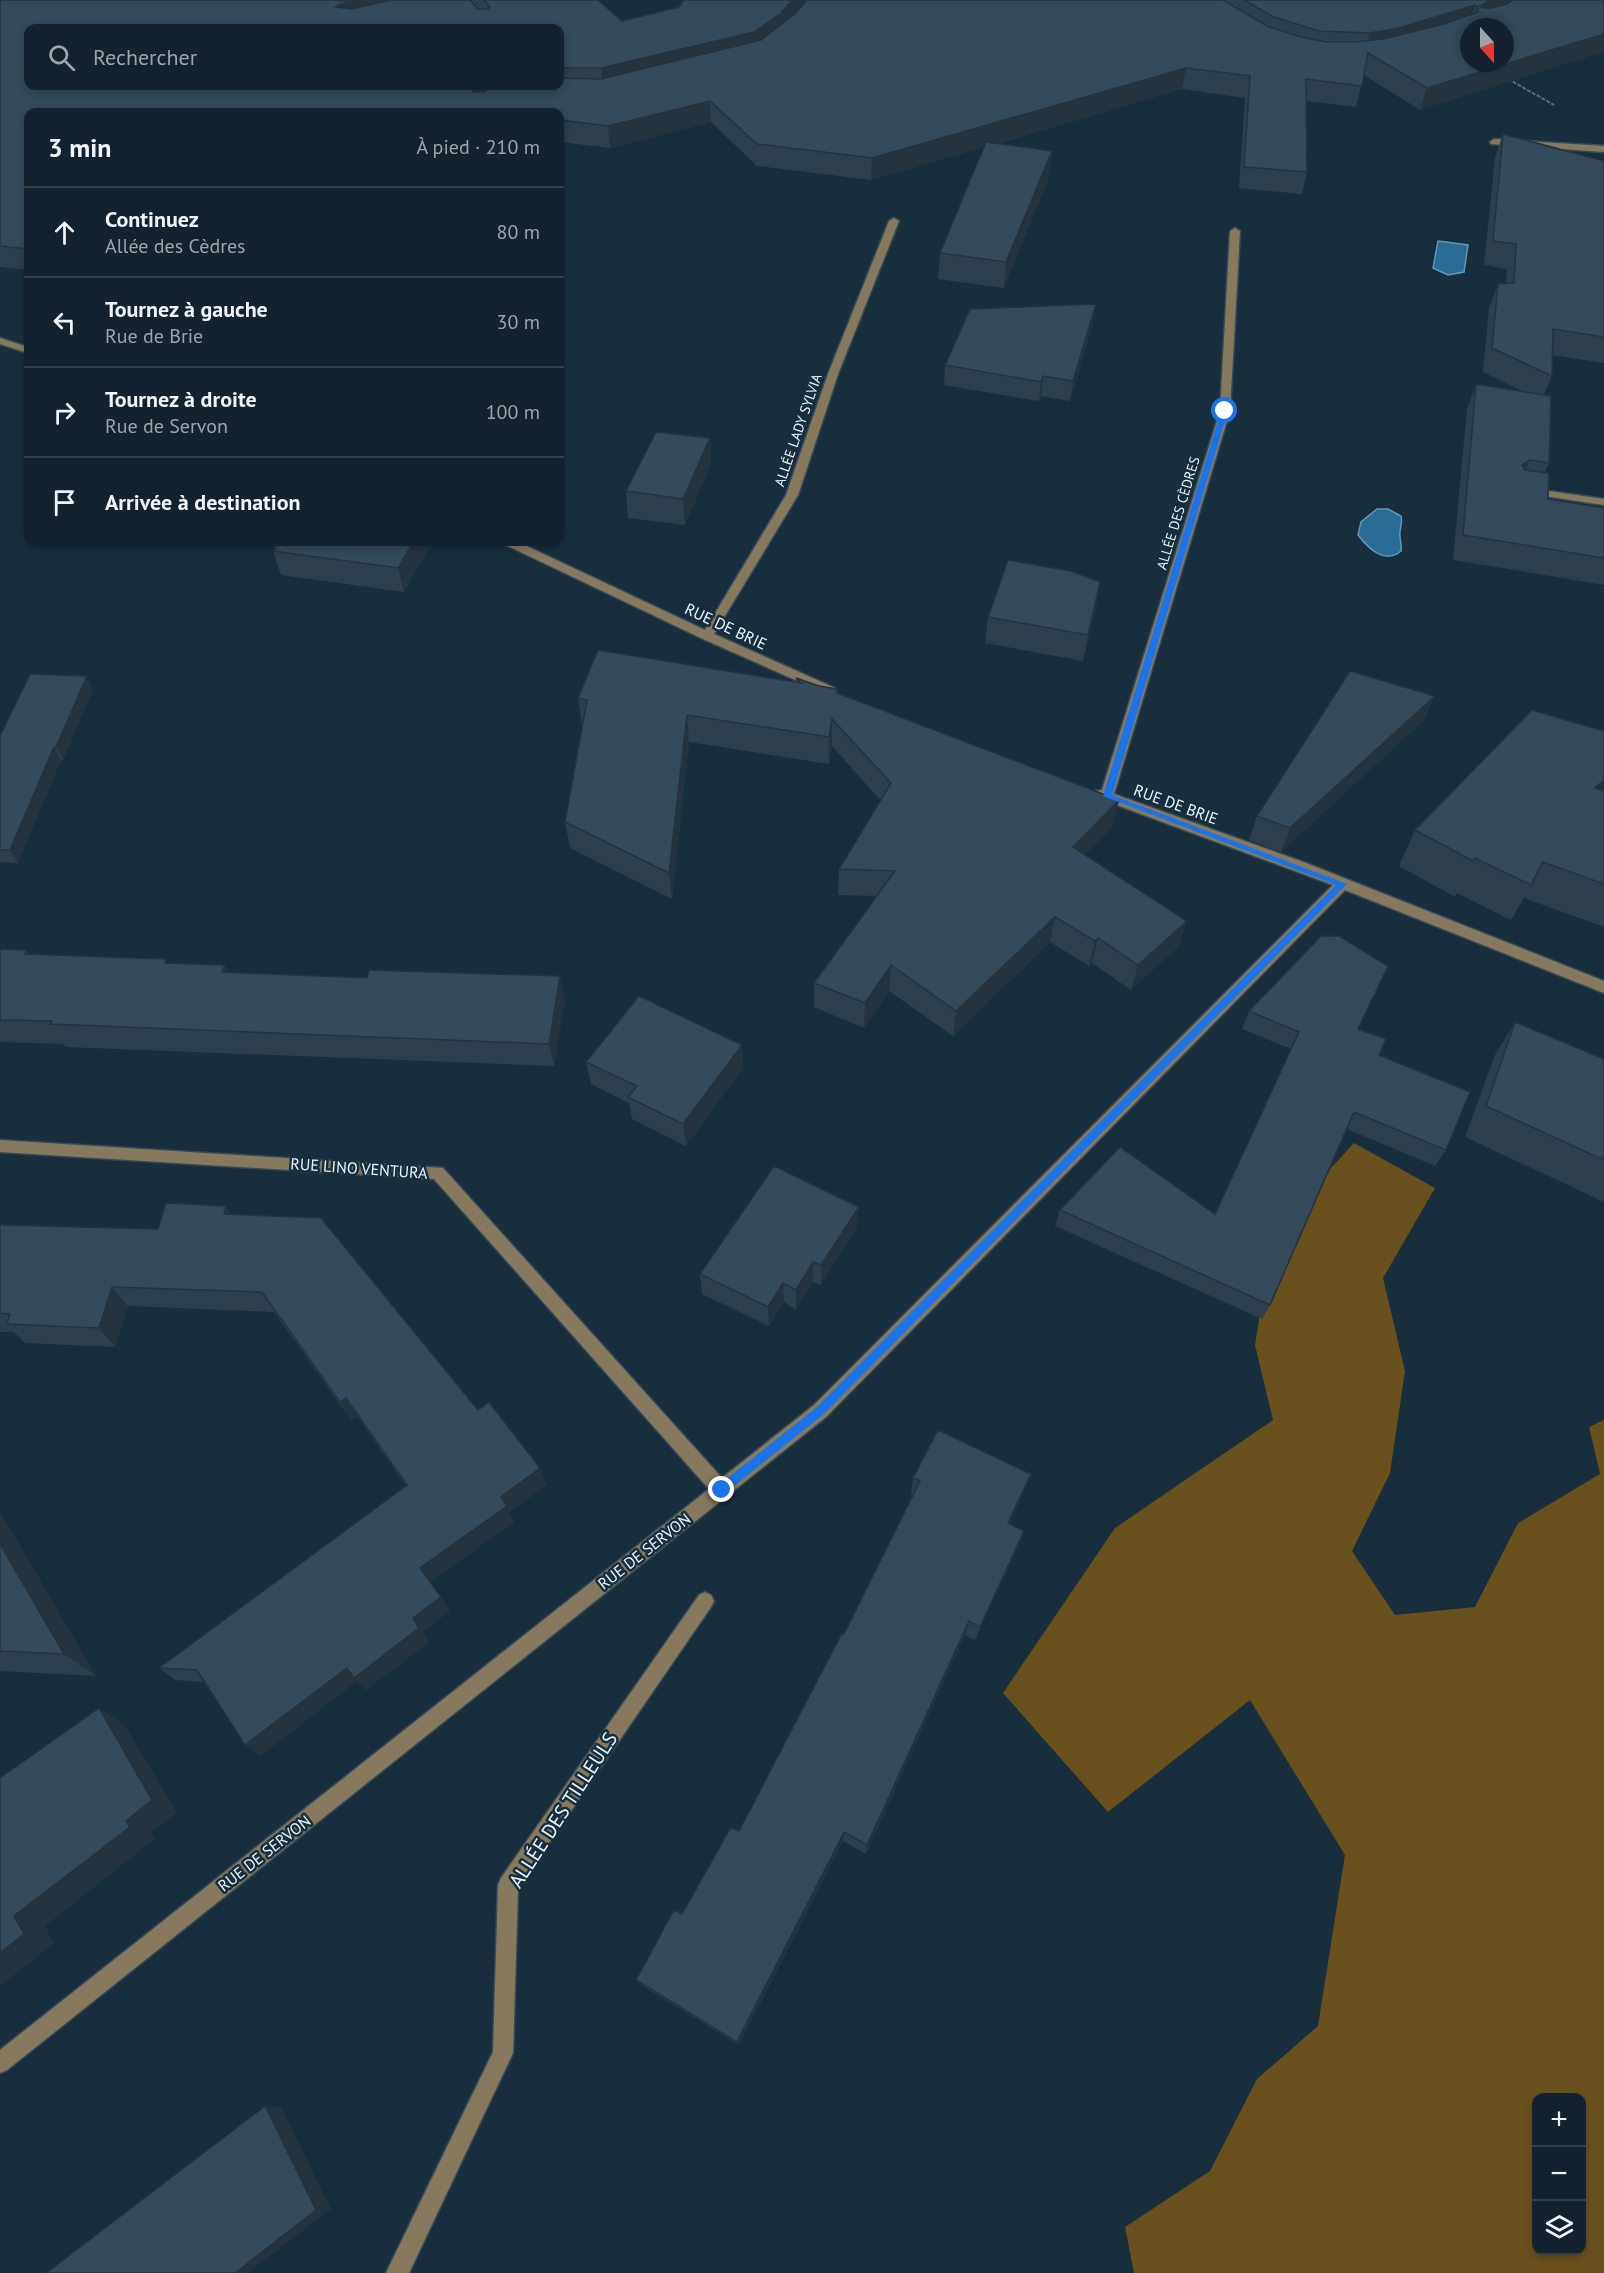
<!DOCTYPE html>
<html lang="fr">
<head>
<meta charset="utf-8">
<style>
  :root { --surface:#13222e; --page:#1c2a36; --text:#f1f3f6; --muted:#9da4aa; --line:#323f4a }
  body { margin:0; font-family:"PT Sans",sans-serif; background:var(--page); color:var(--text) }
  .controls { position:absolute; right:18px; bottom:18px; display:grid; overflow:hidden; border-radius:12px; box-shadow:0 3px 9px #0003 }
  .controls button { width:54px; height:54px; display:grid; place-items:center; padding:0; border:0; border-bottom:2px solid var(--line); background:var(--surface); color:var(--text); font:30px sans-serif }
  .compass { position:absolute; left:1460px; top:18px; width:54px; height:54px; border-radius:50%; background:var(--surface); box-shadow:0 3px 9px #0003; rotate:159deg }
  .stop { position:absolute; width:18px; height:18px; margin:-14px; border:4px solid #1a73e8; border-radius:50%; background:#fff }
  .stop.end { background:#1a73e8; border-color:#fff; box-shadow:0 2px 6px #0008 }
  .list { margin:0; padding:0; list-style:none }
  h2 { display:flex; justify-content:space-between; align-items:center; height:78px; margin:0; padding:0 24px; font-size:26px }
  h2 small { font-size:20px; font-weight:400; color:var(--muted) }
  .list li { display:grid; grid-template-columns:39px 1fr auto; gap:18px; align-items:center; box-sizing:border-box; height:90px; padding:0 24px; border-top:2px solid var(--line) }
  .list b { display:block; font-size:22px; white-space:nowrap }
  .list p { margin:0; font-size:20px; white-space:nowrap; color:var(--muted) }
  .list em { font-size:20px; font-style:normal; color:var(--muted) }
  .icon { flex:none; width:33px; height:33px; fill:none; stroke:currentColor; stroke-width:2; stroke-linecap:round; stroke-linejoin:round }
  .map { position:relative; flex:none; width:1604px; height:2273px; overflow:hidden }
  .search { position:absolute; background:var(--surface); box-shadow:0 3px 9px #0003; left:24px; top:24px; width:540px; height:66px; display:flex; align-items:center; gap:15px; box-sizing:border-box; padding:0 21px; border-radius:12px; color:var(--muted); font-size:22px }
  .panel { position:absolute; background:var(--surface); box-shadow:0 3px 9px #0003; left:24px; top:108px; width:540px; height:438px; border-radius:12px }
  .map>svg:first-child { display:block }
  .forest { fill:#68511d; fill-rule:evenodd }
  .water { fill:#296d97; stroke:#6296b6; stroke-width:1.5 }
  .lines { fill:none; stroke-linecap:round; stroke-linejoin:round }
  .minor-casing { stroke:#364a58; stroke-width:3 }
  .path { stroke:#5a6c79; stroke-width:2; stroke-dasharray:4 1.5; stroke-linecap:butt }
  .minor { fill:#86795e; fill-rule:evenodd }
  .wall { fill:#2d3f4d; fill-rule:evenodd }
  .shaded-wall { fill:#24333e }
  .building { fill:#344959; stroke:#24333e; stroke-width:1.5; fill-rule:evenodd }
  .route { fill:#1a73e8 }
  .labels { text-anchor:middle; stroke-width:5; stroke-linejoin:round; paint-order:stroke }
  .far-street-label { font-size:14px; fill:#e8f5fe; stroke:#192e3d }
  .street-label { font-size:16px; fill:#e8f5fe; stroke:#192e3d }
  .near-street-label { font-size:20px; fill:#e8f5fe; stroke:#192e3d }
</style>
</head>
<body>
<div class="map">
<svg width="1604" height="2273" viewBox="0 0 1604 2273">
  <rect width="100%" height="100%" fill="#192e3d"/>
  <path class="forest" d="M1354 1143 1435 1188 1383 1278 1405 1371 1390 1473 1352 1551 1395 1615 1475 1607 1518 1523 1600 1474 1589 1427 1604 1420V2273H1134L1125 2227 1210 2171 1257 2079 1318 2026 1345 1855 1250 1700 1108 1812 1003 1693 1115 1528 1273 1420 1255 1345 1273 1231ZM1536 2098H1582V2250H1536Z"/>
  <path class="water" d="M1438 241 1468 245 1464 272 1448 275 1433 268Z
    M1377 509H1388L1401 516C1403 524 1399 529 1400 536 1400 542 1402 544 1401 551 1385 565 1368 548 1358 535L1361 522Z"/>
  <g class="lines">
    <g class="minor-casing">
      <path id="minor" d="M1494 139 1604 146V152L1491 144 1490 142Z
        M894 218 899 221 838 374 798 495 714 634 835 688V694H827L703 639 506 545 505 542H518L705 630 786 495 828 374 889 221Z
        M1235 228 1240 231 1230 411 1114 794 1306 863 1604 981V993L1345 890 826 1417 7 2070 0 2073V2050L709 1489 434 1179 0 1152V1140L443 1168 722 1478 814 1405 1333 885 1095 797 1094 794 1095 791 1102 790 1220 411 1230 231Z
        M0 338 28 347V353L0 344Z
        M1528 488 1604 499V505L1524 493V489Z
        M705 1592 711 1595 714 1601 711 1607 518 1888 513 2053 409 2273H386L493 2052 498 1885 501 1878 699 1595Z"/>
    </g>
    <path class="path" d="M1508 79 1554 105"/>
    <use href="#minor" class="minor"/>
  </g>
  <path class="wall" d="M0 0H598L622 21 679 7 684 0H1604L1420 110 1364 75 1356 107 1306 101 1307 172 1302 194 1239 188 1245 98 1182 89 996 144 1052 151 1049 177 1004 288 938 279 940 253 984 147 871 180 757 166 711 122 610 148 560 142V112H28V270L0 267ZM28 28H560V86Z
    M1503 134 1604 161V363L1552 355V376L1544 394 1549 463 1545 472 1548 499 1604 508V585L1453 560 1467 409 1476 384 1522 391 1483 372 1489 308 1498 284 1506 283 1507 269 1484 265 1495 158Z
    M1093 323 1070 401 1041 396 1039 401 944 385 945 365Z
    M710 438 711 464 685 525 628 518 626 491Z
    M432 542 404 592 281 575 273 551Z
    M1100 582 1096 608 1083 661 985 643 988 617Z
    M796 678 1119 800 1112 827 1085 855 1179 946 1131 990 1092 963 1089 966 1050 942 953 1036 889 991 864 1028 814 1007V983L877 896 838 895 839 869 880 800 832 746 829 764 689 742 672 899 570 848 565 822 583 726H582L578 698 796 682Z
    M93 689 63 760H61L18 863 0 862V736Z
    M1424 720 1281 852 1249 840 1257 816Z
    M1604 731V927L1524 898 1511 920 1457 893 1455 897 1399 866 1415 830Z
    M0 949 26 950 29 954 168 963 228 973 565 1000 554 1066 66 1047 63 1044 0 1042Z
    M1249 1011 1358 1029 1379 1055 1446 1150 1435 1166 1347 1129 1270 1305 1262 1319 1055 1226 1060 1210 1215 1214 1291 1049 1242 1029Z
    M1515 1022 1604 1059V1202L1465 1137 1495 1055Z
    M742 1045 743 1068 686 1146 632 1119 629 1103 591 1084 586 1062Z
    M231 1214 478 1410 540 1468 547 1485 509 1512 514 1522 430 1582 450 1611 423 1631 429 1642 366 1690 357 1681 260 1756 204 1682 175 1680 159 1668 406 1486 357 1416 351 1420 274 1312 128 1306 115 1347 25 1343 14 1332H0V1225L158 1229Z
    M857 1227 821 1285 813 1282 796 1310 784 1302 769 1326 702 1294 700 1274Z
    M1031 1474 1025 1490 1009 1524 1024 1531 1018 1547 975 1640 965 1635 866 1854 843 1841 739 2045 641 1985 636 1980 739 1831 844 1634 913 1496 911 1495 913 1478Z
    M0 1512 96 1676 0 1671Z"/>
  <path class="shaded-wall" d="M358 0H446L341 28 336 7 338 5Z
    M792 0H810L780 35 603 90 601 68Z
    M1490 0H1518L1474 27 1480 6Z
    M1475 5 1468 26 1364 54 1370 33Z
    M1604 34V52L1420 110 1427 88Z
    M1186 68 1182 89 871 180 872 158Z
    M476 86H499L476 111 473 89Z
    M710 101 711 122 610 148 608 126Z
    M1052 151 1049 177 1004 288 1006 262Z
    M560 222 562 243 560 248Z
    M1096 304 1093 323 1070 401 1073 381Z
    M1043 376 1041 396 1039 401 1041 382Z
    M710 438 711 464 685 525 683 499Z
    M1530 460 1519 485 1522 465Z
    M413 542H432L404 592 398 568Z
    M1100 582 1096 608 1083 661 1088 635Z
    M87 676 93 689 63 760 56 747Z
    M1435 696 1424 720 1281 852 1290 828Z
    M687 715 689 742 672 899 669 873Z
    M832 719V746L829 764V737Z
    M54 747 61 760 18 863 10 850Z
    M1604 780V797L1595 788Z
    M1119 800 1112 827 1067 873 1073 847Z
    M1055 917 1050 942 953 1036 956 1011Z
    M1187 921 1179 946 1131 990 1138 965Z
    M1098 938 1092 963 1089 966 1095 941Z
    M225 965 236 989 222 972Z
    M891 965 889 991 864 1028 865 1003Z
    M560 976 565 1000 554 1066 549 1044Z
    M742 1045 743 1068 686 1146 683 1124Z
    M226 1206 239 1227 224 1214Z
    M859 1207 857 1227 821 1285V1265Z
    M813 1262V1282L796 1310V1290Z
    M783 1283 784 1302 769 1326 768 1307Z
    M112 1287 128 1306 115 1347 99 1328Z
    M346 1398 357 1416 351 1420 340 1402Z
    M540 1468 547 1485 509 1512 514 1522 429 1583 420 1568 501 1497Z
    M1031 1474 1025 1490 1003 1539 1008 1523Z
    M0 1512 96 1676 64 1654 0 1544Z
    M1024 1531 1018 1547 975 1640 980 1627Z
    M441 1597 450 1611 423 1631 429 1642 366 1690 357 1681 260 1756 245 1745Z
    M969 1621 965 1635 866 1854 867 1845Z
    M99 1708 124 1724 177 1813 151 1833 155 1839 45 1926 54 1943 0 1986V1953L14 1916 126 1821Z
    M844 1832 843 1841 739 2045 737 2042Z
    M265 2106 281 2107 331 2209 248 2273H235Z"/>
  <path class="building" d="M0 0H335L349 2 347 0H358L338 5 336 7 351 9 392 0H470L478 9H488L490 7 484 0H598L622 21 679 7 684 0H792L780 14 754 32 601 68H560V28H28V86H476L473 89V92H484L490 86H560V78L601 79 761 40 796 13 807 0H1223L1267 26 1297 36 1326 42H1354L1383 39 1444 24 1478 12V7L1475 5 1399 28 1370 33 1319 31 1274 17 1244 0H1490L1480 6 1483 8H1491L1507 4 1513 0H1604V34L1427 88 1368 53 1362 86 1306 79 1307 172 1244 167 1250 76 1186 68 872 158 757 144 710 101 608 126 560 120V112H28V249L0 246ZM1469 27H1505V63H1469Z
    M1503 134 1604 161V337L1553 329 1552 376 1492 348 1498 284 1514 283 1516 244 1493 241Z
    M986 142 1052 151 1006 262 940 253Z
    M1096 304 1073 381 1043 376 1041 382 945 365 970 309Z
    M1476 384 1551 396 1549 463 1530 460 1522 465 1525 470 1549 473 1548 499 1604 508V558L1463 535Z
    M656 432 710 438 683 499 626 491Z
    M279 542H413L398 568 273 551Z
    M1008 560 1071 571 1100 582 1088 635 988 617Z
    M598 650 801 683 796 678 819 686 837 689V693L1119 800 1073 847 1187 921 1138 965 1098 938 1095 941 1055 917 956 1011 891 965 865 1003 814 983 895 871 839 869 891 783 832 719 829 737 687 715 669 873 565 822 587 700 578 698Z
    M1350 671 1435 696 1290 828 1257 816Z
    M30 674 87 676 56 747H54L10 850H0V736Z
    M1532 710 1604 731V780L1595 788 1604 791V884L1543 862 1531 885 1475 858 1473 861 1415 830Z
    M1321 936H1339L1388 966 1358 1029 1386 1039 1379 1055 1470 1092 1446 1150 1354 1112 1270 1305 1060 1210 1120 1147 1215 1214 1299 1032 1249 1011Z
    M0 949 26 950 25 954 166 959 165 963 225 965 222 972 367 978 369 970 560 976 549 1044 50 1024 52 1021 0 1020Z
    M639 996 742 1045 683 1124 628 1097 637 1086 586 1062Z
    M1515 1022 1604 1059V1160L1486 1106Z
    M774 1166 859 1207 821 1265 813 1262 796 1290 783 1283 768 1307 700 1274Z
    M166 1203 226 1206 224 1214 321 1218 478 1410 489 1402 540 1468 501 1497 507 1506 420 1568 441 1597 413 1618 419 1628 354 1678 347 1668 245 1745 197 1670 159 1668 407 1485 346 1398 340 1402 262 1292 112 1287 99 1328 7 1324 10 1314 0 1313V1225L158 1229Z
    M938 1430 1031 1474 1008 1523 1024 1531 980 1627 969 1621 867 1845 844 1832 737 2042 636 1980 674 1910 682 1914 731 1827 739 1831 842 1633 844 1634 920 1481 913 1478Z
    M0 1544 64 1654 0 1651Z
    M99 1708 152 1800 126 1821 130 1827 14 1916 24 1934 0 1953V1778Z
    M265 2106 316 2210 235 2273H46Z"/>
  <path class="route" d="M1225 409 1228 411 1112 795 1347 884 824 1414 725 1493H718V1486L817 1407 1336 885 1103 796 1221 411Z"/>
  <g class="labels">
    <g class="far-street-label">
      <text transform="translate(798 430) rotate(-71)" y="5">ALLÉE LADY SYLVIA</text>
      <text transform="translate(1178 513) rotate(-73)" y="5">ALLÉE DES CÈDRES</text>
    </g>
    <g class="street-label">
      <text transform="translate(726 626) rotate(25)" y="6">RUE DE BRIE</text>
      <text transform="translate(1176 804) rotate(20)" y="6">RUE DE BRIE</text>
      <text transform="translate(359 1168) rotate(4)" y="6">RUE LINO VENTURA</text>
      <text transform="translate(644 1551) rotate(-38)" y="6">RUE DE SERVON</text>
      <text transform="translate(264 1853) rotate(-38)" y="6">RUE DE SERVON</text>
    </g>
    <g class="near-street-label">
      <text transform="translate(563 1810) rotate(-57)" y="7">ALLÉE DES TILLEULS</text>
    </g>
  </g>
</svg>
<div class="controls">
<button>+</button>
<button>−</button>
<button><svg class="icon" aria-label="layers" viewBox="0 0 24 24"><path d="M12 4l9 5-9 5-9-5zM3 14l9 5 9-5"/></svg></button>
</div>
<svg class="compass" viewBox="-18 -18 36 36"><path d="M0-13l5 13h-10z" fill="#e53935"/><path d="M0 13l5-13h-10z" fill="#9da4aa"/></svg>
<div class="stop" style="left:1225px;top:411px"></div>
<div class="stop end" style="left:722px;top:1490px"></div>
<div class="search"><svg class="icon" aria-label="search" viewBox="0 0 24 24"><circle cx="10" cy="10" r="6"/><path d="M15 15l6 6"/></svg>Rechercher</div>
<section class="panel">
<h2>3 min<small>À pied · 210 m</small></h2>
<ul class="list">
<li><svg class="icon" aria-label="ahead" viewBox="0 0 24 24"><path d="M12 20V5M6 11l6-6 6 6"/></svg><div><b>Continuez</b><p>Allée des Cèdres</p></div><em>80 m</em></li>
<li><svg class="icon" aria-label="left" viewBox="0 0 24 24"><path d="M17 20v-9H6M10 6l-5 5 5 5"/></svg><div><b>Tournez à gauche</b><p>Rue de Brie</p></div><em>30 m</em></li>
<li><svg class="icon" aria-label="right" viewBox="0 0 24 24"><path d="M7 20v-9h11M14 6l5 5-5 5"/></svg><div><b>Tournez à droite</b><p>Rue de Servon</p></div><em>100 m</em></li>
<li><svg class="icon" aria-label="arrive" viewBox="0 0 24 24"><path d="M6 21V4h12l-3 4 3 4H6"/></svg><div><b>Arrivée à destination</b></div></li>
</ul>
</section>
</div>
</body>
</html>
